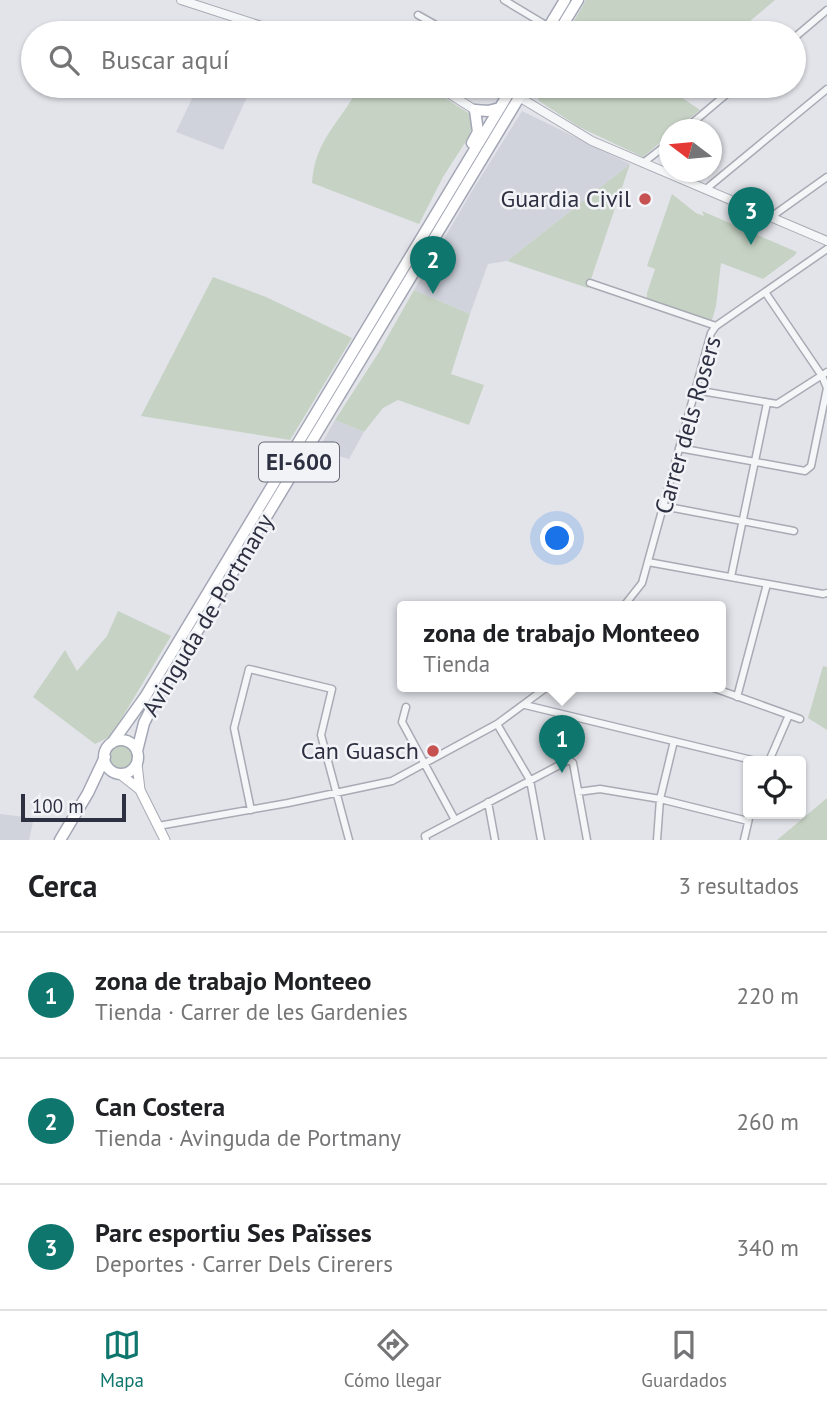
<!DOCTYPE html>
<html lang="es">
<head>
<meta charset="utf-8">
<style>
  :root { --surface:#fff; --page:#f6f6f6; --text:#202124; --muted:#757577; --line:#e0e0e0; --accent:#0f766e }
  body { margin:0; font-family:"PT Sans",sans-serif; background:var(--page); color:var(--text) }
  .controls { position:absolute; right:21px; bottom:21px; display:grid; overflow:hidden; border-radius:7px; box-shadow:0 2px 5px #0004 }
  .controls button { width:63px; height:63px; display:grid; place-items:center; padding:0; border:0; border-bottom:2px solid var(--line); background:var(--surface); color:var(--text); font:35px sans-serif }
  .compass { position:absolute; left:659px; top:119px; width:63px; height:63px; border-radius:50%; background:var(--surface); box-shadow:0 2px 5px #0004; rotate:286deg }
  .scale { position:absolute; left:21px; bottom:18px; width:105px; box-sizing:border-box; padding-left:7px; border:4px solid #2c3041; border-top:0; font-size:19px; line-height:24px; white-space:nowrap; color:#2c3041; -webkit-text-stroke:5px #f2f3f7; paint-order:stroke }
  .you { position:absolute; left:558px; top:539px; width:24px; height:24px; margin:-18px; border:5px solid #fff; border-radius:50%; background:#1a73e8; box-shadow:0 0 0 10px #1a73e833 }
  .badge { display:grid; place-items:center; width:46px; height:46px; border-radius:50%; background:var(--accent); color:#fff; font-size:23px; font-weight:700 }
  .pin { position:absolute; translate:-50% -58px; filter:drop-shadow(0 2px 4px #0008) }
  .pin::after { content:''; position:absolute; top:37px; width:24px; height:21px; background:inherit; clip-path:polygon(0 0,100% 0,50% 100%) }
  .popup { position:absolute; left:397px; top:601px; width:329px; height:91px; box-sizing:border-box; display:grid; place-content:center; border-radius:7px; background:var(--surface); filter:drop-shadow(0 2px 5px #0005); font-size:23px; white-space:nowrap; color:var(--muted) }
  .popup b { font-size:26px; color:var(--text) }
  .popup::after { content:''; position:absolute; left:50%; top:100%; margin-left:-14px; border:14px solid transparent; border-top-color:var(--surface) }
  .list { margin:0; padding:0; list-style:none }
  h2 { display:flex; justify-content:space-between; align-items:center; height:91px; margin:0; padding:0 28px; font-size:30px }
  h2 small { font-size:23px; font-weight:400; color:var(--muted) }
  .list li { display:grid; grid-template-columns:46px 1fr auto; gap:21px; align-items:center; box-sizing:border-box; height:126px; padding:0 28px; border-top:2px solid var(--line) }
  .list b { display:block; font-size:26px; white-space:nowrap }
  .list p { margin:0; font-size:23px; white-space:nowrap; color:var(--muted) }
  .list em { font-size:23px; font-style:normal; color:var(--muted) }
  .icon { flex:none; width:38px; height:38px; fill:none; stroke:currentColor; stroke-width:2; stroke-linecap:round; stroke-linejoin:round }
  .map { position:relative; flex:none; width:827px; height:840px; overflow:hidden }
  .search { position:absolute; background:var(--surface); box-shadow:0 2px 5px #0004; left:21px; right:21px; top:21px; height:77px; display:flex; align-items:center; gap:18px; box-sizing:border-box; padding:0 24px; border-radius:38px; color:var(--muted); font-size:26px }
  .sheet { height:469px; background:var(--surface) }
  nav { display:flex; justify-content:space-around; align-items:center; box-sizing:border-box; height:98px; border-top:2px solid var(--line); background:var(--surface); font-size:19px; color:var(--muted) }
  nav a { display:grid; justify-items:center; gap:4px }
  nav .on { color:var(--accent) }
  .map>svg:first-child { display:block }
  .built { fill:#d1d3dc }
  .green { fill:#c6d3c4 }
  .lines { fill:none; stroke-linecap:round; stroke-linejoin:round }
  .minor-casing { stroke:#a8aab4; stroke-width:9 }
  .tertiary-casing { stroke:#a8aab4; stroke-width:10 }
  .secondary-casing { stroke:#a8aab4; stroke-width:11 }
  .primary-casing { stroke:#a3a7b5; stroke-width:13 }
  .minor { stroke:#f5f6f8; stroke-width:6 }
  .tertiary { stroke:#f5f6f8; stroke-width:8 }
  .secondary { stroke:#fff; stroke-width:9 }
  .primary { stroke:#fff; stroke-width:10 }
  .poi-dot { fill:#c65151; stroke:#f2f3f7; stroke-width:2.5 }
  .labels { text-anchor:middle; stroke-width:5; stroke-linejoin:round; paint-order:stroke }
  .shield { fill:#f2f3f7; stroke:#676a78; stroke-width:2 }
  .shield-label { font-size:23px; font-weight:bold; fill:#2c3041 }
  .poi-label { font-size:24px; fill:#2c3041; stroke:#f2f3f7; text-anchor:end }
  .street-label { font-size:24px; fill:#2c3041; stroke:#f2f3f7 }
</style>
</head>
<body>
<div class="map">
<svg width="827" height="840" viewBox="0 0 827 840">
  <rect width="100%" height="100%" fill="#e3e4ea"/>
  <path class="built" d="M198 86H252L223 150 176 132Z
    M522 111 630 164 507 261 488 264 470 314 414 290 472 191Z
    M335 420 364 432 349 459 318 450Z
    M0 814 34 818 29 840H0Z"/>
  <path class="green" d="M586 0H775L736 33H567Z
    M359 86H426L470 114 472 125 470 135 443 177 419 224 312 183C315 138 341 123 359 86Z
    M536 86H672L669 89 700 110 676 129 670 130 669 135 643 157 579 127 539 101 533 89Z
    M630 164 588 288 507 261Z
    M672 194 696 213 704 216 702 211 797 252 794 256 763 279 721 263 716 306 710 327 647 305V293L655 269 647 266Z
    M213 277 266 297 352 338 290 440 141 416Z
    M414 290 470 314 451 374 484 385 469 425 398 400 383 408 364 432 335 420 379 352Z
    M118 611 171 636 111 736 95 744 33 697 65 650 77 671 107 636Z
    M823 666 827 667V730L808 718Z
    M109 758a13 13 0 1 1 26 0a13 13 0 1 1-26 0Z
    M827 798V840H777Z"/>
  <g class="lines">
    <g class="minor-casing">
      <path id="minor" d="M504 0 549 27
        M418 15 450 33
        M794 38 827 10
        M684 130 736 86
        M643 163 670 142
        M706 189 827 89
        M771 217 827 177
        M590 283 716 326
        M695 390 777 404 827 372
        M679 448 805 471 811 466 827 388 822 376 765 292
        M663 506 794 531
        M648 562 823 594 827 593
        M731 577 767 403
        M623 607 642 583 711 333 716 326 827 249
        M711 687 800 719
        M737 697 767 584
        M525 705 756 761
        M406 707 402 722 455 820
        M497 724 530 780 541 840
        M769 761 789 715
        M578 792 600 789 660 799 748 821
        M488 802 495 840
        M251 810 234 728 249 669 332 689 321 735 349 840
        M158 826 288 803 392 781 497 724 547 687
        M426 840 425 836 569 760 573 763 587 840
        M657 840 660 799 674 741
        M744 840 750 814"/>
    </g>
    <g class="tertiary-casing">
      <path id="tertiary" d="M181 0 283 33
        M437 86 475 110
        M519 97 592 141 827 241"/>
    </g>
    <g class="secondary-casing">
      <path id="secondary" d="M137 764 140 790 165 840
        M120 774 139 789"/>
    </g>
    <g class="primary-casing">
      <path id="primary" d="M545 33 565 0
        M558 33 578 0
        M472 143 478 132 475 110 488 111 500 108
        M104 757a17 17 0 1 1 34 0a17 17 0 1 1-34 0Z
        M112 743 145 697 513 86
        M137 751 144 723 154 703 526 86
        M60 840 88 793 105 757"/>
    </g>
    <use href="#minor" class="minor"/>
    <use href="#tertiary" class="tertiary"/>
    <use href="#secondary" class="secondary"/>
    <use href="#primary" class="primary"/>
  </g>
  <g class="poi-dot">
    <circle cx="645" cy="199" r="7"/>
    <circle cx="433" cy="751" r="7"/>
  </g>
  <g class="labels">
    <rect class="shield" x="259" y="442.5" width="80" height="39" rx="5"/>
    <g class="shield-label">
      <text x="299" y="470">EI-600</text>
    </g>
    <g class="poi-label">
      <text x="631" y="207">Guardia Civil</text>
      <text x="419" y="759">Can Guasch</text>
    </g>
    <g class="street-label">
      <text transform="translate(688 425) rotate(-74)" y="8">Carrer dels Rosers</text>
      <text transform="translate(208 615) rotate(-59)" y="8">Avinguda de Portmany</text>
    </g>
  </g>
</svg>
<div class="controls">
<button><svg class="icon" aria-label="locate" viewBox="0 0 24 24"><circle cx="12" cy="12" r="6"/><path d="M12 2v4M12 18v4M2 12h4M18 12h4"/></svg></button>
</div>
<svg class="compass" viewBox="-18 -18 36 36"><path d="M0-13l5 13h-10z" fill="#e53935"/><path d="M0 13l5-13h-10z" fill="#757577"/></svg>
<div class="scale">100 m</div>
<div class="you"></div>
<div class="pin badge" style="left:562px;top:773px">1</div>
<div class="popup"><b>zona de trabajo Monteeo</b>Tienda</div>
<div class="pin badge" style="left:433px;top:294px">2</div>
<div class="pin badge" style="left:751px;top:245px">3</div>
<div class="search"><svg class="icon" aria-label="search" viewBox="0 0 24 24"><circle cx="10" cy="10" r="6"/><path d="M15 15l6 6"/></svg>Buscar aquí</div>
</div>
<section class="sheet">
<h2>Cerca<small>3 resultados</small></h2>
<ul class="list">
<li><span class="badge">1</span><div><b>zona de trabajo Monteeo</b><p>Tienda · Carrer de les Gardenies</p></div><em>220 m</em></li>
<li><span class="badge">2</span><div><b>Can Costera</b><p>Tienda · Avinguda de Portmany</p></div><em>260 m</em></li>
<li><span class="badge">3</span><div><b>Parc esportiu Ses Païsses</b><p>Deportes · Carrer Dels Cirerers</p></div><em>340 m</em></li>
</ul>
</section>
<nav>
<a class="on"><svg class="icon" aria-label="map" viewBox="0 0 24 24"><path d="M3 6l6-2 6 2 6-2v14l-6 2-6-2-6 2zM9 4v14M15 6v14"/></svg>Mapa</a>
<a><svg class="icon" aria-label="directions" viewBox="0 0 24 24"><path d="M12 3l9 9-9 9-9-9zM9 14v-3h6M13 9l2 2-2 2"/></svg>Cómo llegar</a>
<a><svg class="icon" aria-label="saved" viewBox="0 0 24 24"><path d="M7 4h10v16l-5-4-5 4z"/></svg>Guardados</a>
</nav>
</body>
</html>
